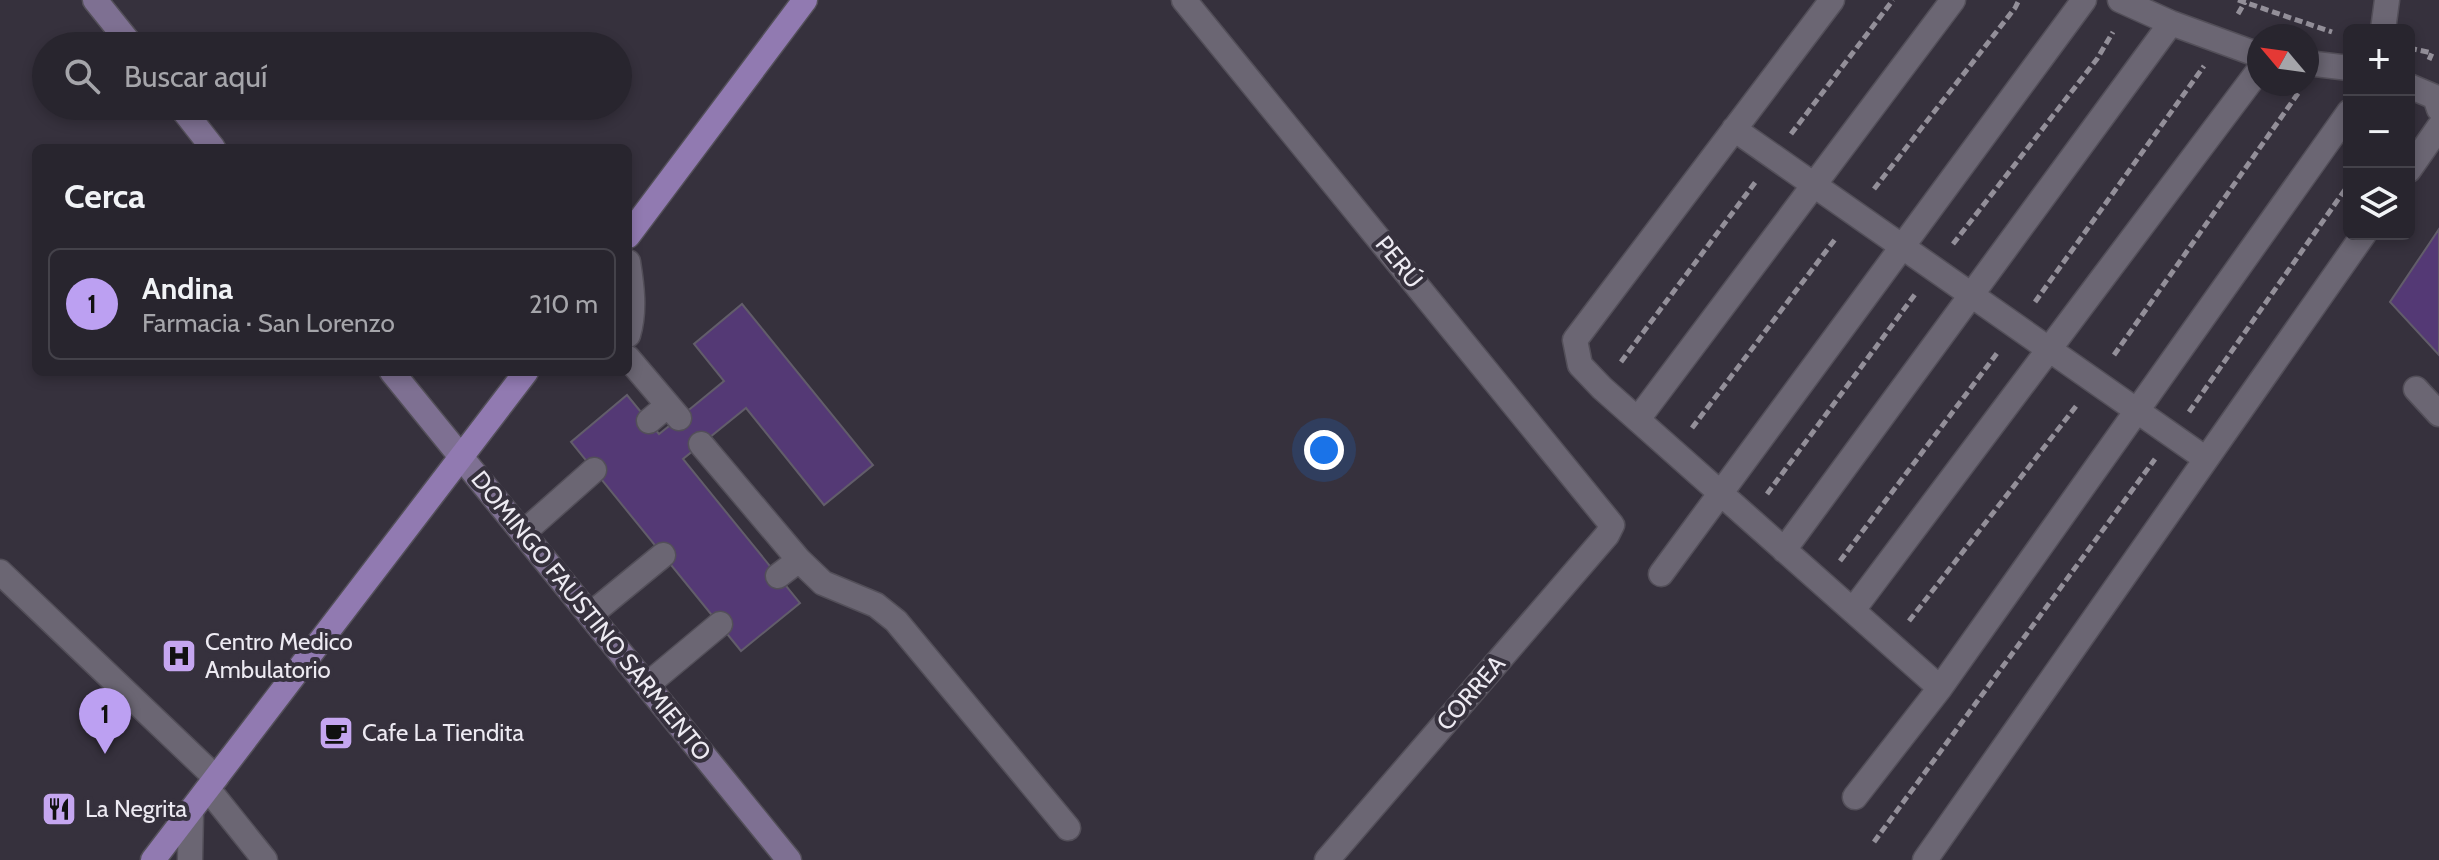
<!DOCTYPE html>
<html lang="es">
<head>
<meta charset="utf-8">
<style>
  :root { --surface:#28252e; --page:#302d36; --text:#f1f3f6; --muted:#a5a5aa; --line:#44424a; --accent:#bca0f2 }
  body { margin:0; font-family:Cabin,sans-serif; background:var(--page); color:var(--text) }
  .controls { position:absolute; right:24px; top:24px; display:grid; overflow:hidden; border-radius:12px; box-shadow:0 4px 12px #0003 }
  .controls button { width:72px; height:72px; display:grid; place-items:center; padding:0; border:0; border-bottom:2px solid var(--line); background:var(--surface); color:var(--text); font:40px sans-serif }
  .compass { position:absolute; left:2247px; top:24px; width:72px; height:72px; border-radius:50%; background:var(--surface); box-shadow:0 4px 12px #0003; rotate:299deg }
  .you { position:absolute; left:1324px; top:450px; width:28px; height:28px; margin:-20px; border:6px solid #fff; border-radius:50%; background:#1a73e8; box-shadow:0 0 0 12px #1a73e833 }
  .badge { display:grid; place-items:center; width:52px; height:52px; border-radius:50%; background:var(--accent); color:#111; font-size:26px; font-weight:700 }
  .pin { position:absolute; translate:-50% -66px; filter:drop-shadow(0 2px 4px #0008) }
  .pin::after { content:''; position:absolute; top:42px; width:28px; height:24px; background:inherit; clip-path:polygon(0 0,100% 0,50% 100%) }
  .list { margin:0; padding:0; list-style:none }
  h2 { display:flex; justify-content:space-between; align-items:center; height:104px; margin:0; padding:0 32px; font-size:34px }
  h2 small { font-size:26px; font-weight:400; color:var(--muted) }
  .list li { display:grid; grid-template-columns:52px 1fr auto; gap:24px; align-items:center; box-sizing:border-box; height:112px; margin:0 16px 16px; padding:0 16px; border:2px solid var(--line); border-radius:12px }
  .list b { display:block; font-size:30px; white-space:nowrap }
  .list p { margin:0; font-size:26px; white-space:nowrap; color:var(--muted) }
  .list em { font-size:26px; font-style:normal; color:var(--muted) }
  .icon { flex:none; width:44px; height:44px; fill:none; stroke:currentColor; stroke-width:2; stroke-linecap:round; stroke-linejoin:round }
  .map { position:relative; flex:none; width:2439px; height:860px; overflow:hidden }
  .search { position:absolute; background:var(--surface); box-shadow:0 4px 12px #0003; left:32px; top:32px; width:600px; height:88px; display:flex; align-items:center; gap:20px; box-sizing:border-box; padding:0 28px; border-radius:44px; color:var(--muted); font-size:30px }
  .panel { position:absolute; background:var(--surface); box-shadow:0 4px 12px #0003; left:32px; top:144px; width:600px; height:232px; border-radius:12px }
  .map>svg:first-child { display:block }
  .building { fill:#543975; stroke:#625d6a; stroke-width:2 }
  .lines { fill:none; stroke-linecap:round; stroke-linejoin:round }
  .service-casing { stroke:#534f59; stroke-width:27 }
  .minor-casing { stroke:#534f59; stroke-width:27 }
  .secondary-casing { stroke:#534f59; stroke-width:27 }
  .primary-casing { stroke:#534f59; stroke-width:27 }
  .path { stroke:#938f99; stroke-width:5; stroke-dasharray:8 4; stroke-linecap:butt }
  .service { stroke:#6b6673; stroke-width:24 }
  .minor { stroke:#6b6673; stroke-width:24 }
  .secondary { stroke:#7e7092; stroke-width:24 }
  .primary { stroke:#917ab1; stroke-width:24 }
  .labels { text-anchor:middle; stroke-width:8; stroke-linejoin:round; paint-order:stroke }
  .street-label { font-size:24px; fill:#edeaf2; stroke:#36313d }
  .poi-label { font-size:24px; fill:#edeaf2; stroke:#36313d; text-anchor:start }
</style>
</head>
<body>
<div class="map">
<svg width="2439" height="860" viewBox="0 0 2439 860">
  <rect width="100%" height="100%" fill="#36313d"/>
  <path class="building" d="M2439 229V355L2390 302Z
    M742 304 873 465 824 505 746 408 683 459 800 603 741 651 571 442 627 395 659 434 679 418 724 381 694 344Z"/>
  <g class="lines">
    <g class="service-casing">
      <path id="service" d="M1832 0 1575 340 1580 365 1602 388 1940 688 2349 112
        M2120 0 2171 23 2259 55
        M2383 30 2387 0
        M2307 63 2349 68
        M2409 86 2435 97 2439 109
        M1734 129 2206 459
        M2409 170 2439 127
        M628 262C632 287 635 311 628 335
        M628 358 679 418
        M1638 419 1953 0
        M649 421 668 405
        M701 444 799 560 823 583 876 605 896 621 1068 828
        M523 533 594 470
        M1784 550 2171 23
        M1661 574 2084 0
        M778 576 799 560
        M1853 610 2259 70
        M590 615 663 555
        M647 685 720 624
        M208 789 265 860
        M1855 797 1940 688
        M190 860 191 812
        M1925 860 2364 234"/>
    </g>
    <g class="minor-casing">
      <path id="minor" d="M1184 0 1612 525 1607 535 1327 860
        M2416 389 2439 414
        M0 572 216 778"/>
    </g>
    <g class="secondary-casing">
      <path id="secondary" d="M95 0 132 46
        M180 106 213 148
        M392 372 789 860"/>
    </g>
    <g class="primary-casing">
      <path id="primary" d="M628 236 805 0
        M153 860 526 372"/>
    </g>
    <path class="path" d="M2238 0 2332 32
      M2238 14 2245 2
      M2409 48 2432 53 2429 60
      M1791 134 1893 0
      M1874 189 2015 8 2019 0
      M1953 244 2097 59 2113 32
      M2035 302 2204 66
      M2114 355 2299 92
      M1621 362 1757 180
      M2189 412 2349 184
      M1692 428 1836 238
      M1767 494 1916 293
      M1840 561 1998 352
      M1909 621 2077 405
      M1874 842 2155 459"/>
    <use href="#service" class="service"/>
    <use href="#minor" class="minor"/>
    <use href="#secondary" class="secondary"/>
    <use href="#primary" class="primary"/>
  </g>
  <defs>
    <g id="hospital-square" transform="scale(1.8)"><rect x="-9" y="-9" width="18" height="18" rx="4" fill="#c5a6f0" stroke="#36313d"/><path d="M-5-5h3v3.5h4V-5h3V5h-3V1.5h-4V5h-3Z" fill="#111"/></g>
    <g id="cafe-square" transform="scale(1.8)"><rect x="-9" y="-9" width="18" height="18" rx="4" fill="#c5a6f0" stroke="#36313d"/><path d="M-5.5-4.5H6V0H3Q3 3.5 0 3.5H-2.5Q-5.5 3.5-5.5 0ZM3-3.2v2h1.7v-2ZM-6 4.5H4V6H-6Z" fill="#111"/></g>
    <g id="restaurant-square" transform="scale(1.8)"><rect x="-9" y="-9" width="18" height="18" rx="4" fill="#c5a6f0" stroke="#36313d"/><path d="M-5-6h1v4h1v-4h1v4h1v-4h1v5L-1.5 .5V6h-2V.5L-5-1ZM5-6V6H3V1.5H1.5Q1.5-4 5-6Z" fill="#111"/></g>
  </defs>
  <g fill-rule="evenodd">
    <use href="#hospital-square" x="179" y="656"/>
    <use href="#cafe-square" x="336" y="733"/>
    <use href="#restaurant-square" x="59" y="809"/>
  </g>
  <g class="labels">
    <g class="street-label">
      <text transform="translate(1399 262) rotate(51)" y="8">PERÚ</text>
      <text transform="translate(591 616) rotate(51)" y="8">DOMINGO FAUSTINO SARMIENTO</text>
      <text transform="translate(1471 693) rotate(-49)" y="8">CORREA</text>
    </g>
    <g class="poi-label">
      <text x="205" y="650">Centro Medico<tspan x="205" dy="28">Ambulatorio</tspan></text>
      <text x="362" y="741">Cafe La Tiendita</text>
      <text x="85" y="817">La Negrita</text>
    </g>
  </g>
</svg>
<div class="controls">
<button>+</button>
<button>−</button>
<button><svg class="icon" aria-label="layers" viewBox="0 0 24 24"><path d="M12 4l9 5-9 5-9-5zM3 14l9 5 9-5"/></svg></button>
</div>
<svg class="compass" viewBox="-18 -18 36 36"><path d="M0-13l5 13h-10z" fill="#e53935"/><path d="M0 13l5-13h-10z" fill="#a5a5aa"/></svg>
<div class="you"></div>
<div class="pin badge" style="left:105px;top:754px">1</div>
<div class="search"><svg class="icon" aria-label="search" viewBox="0 0 24 24"><circle cx="10" cy="10" r="6"/><path d="M15 15l6 6"/></svg>Buscar aquí</div>
<section class="panel">
<h2>Cerca<small></small></h2>
<ul class="list">
<li><span class="badge">1</span><div><b>Andina</b><p>Farmacia · San Lorenzo</p></div><em>210 m</em></li>
</ul>
</section>
</div>
</body>
</html>
